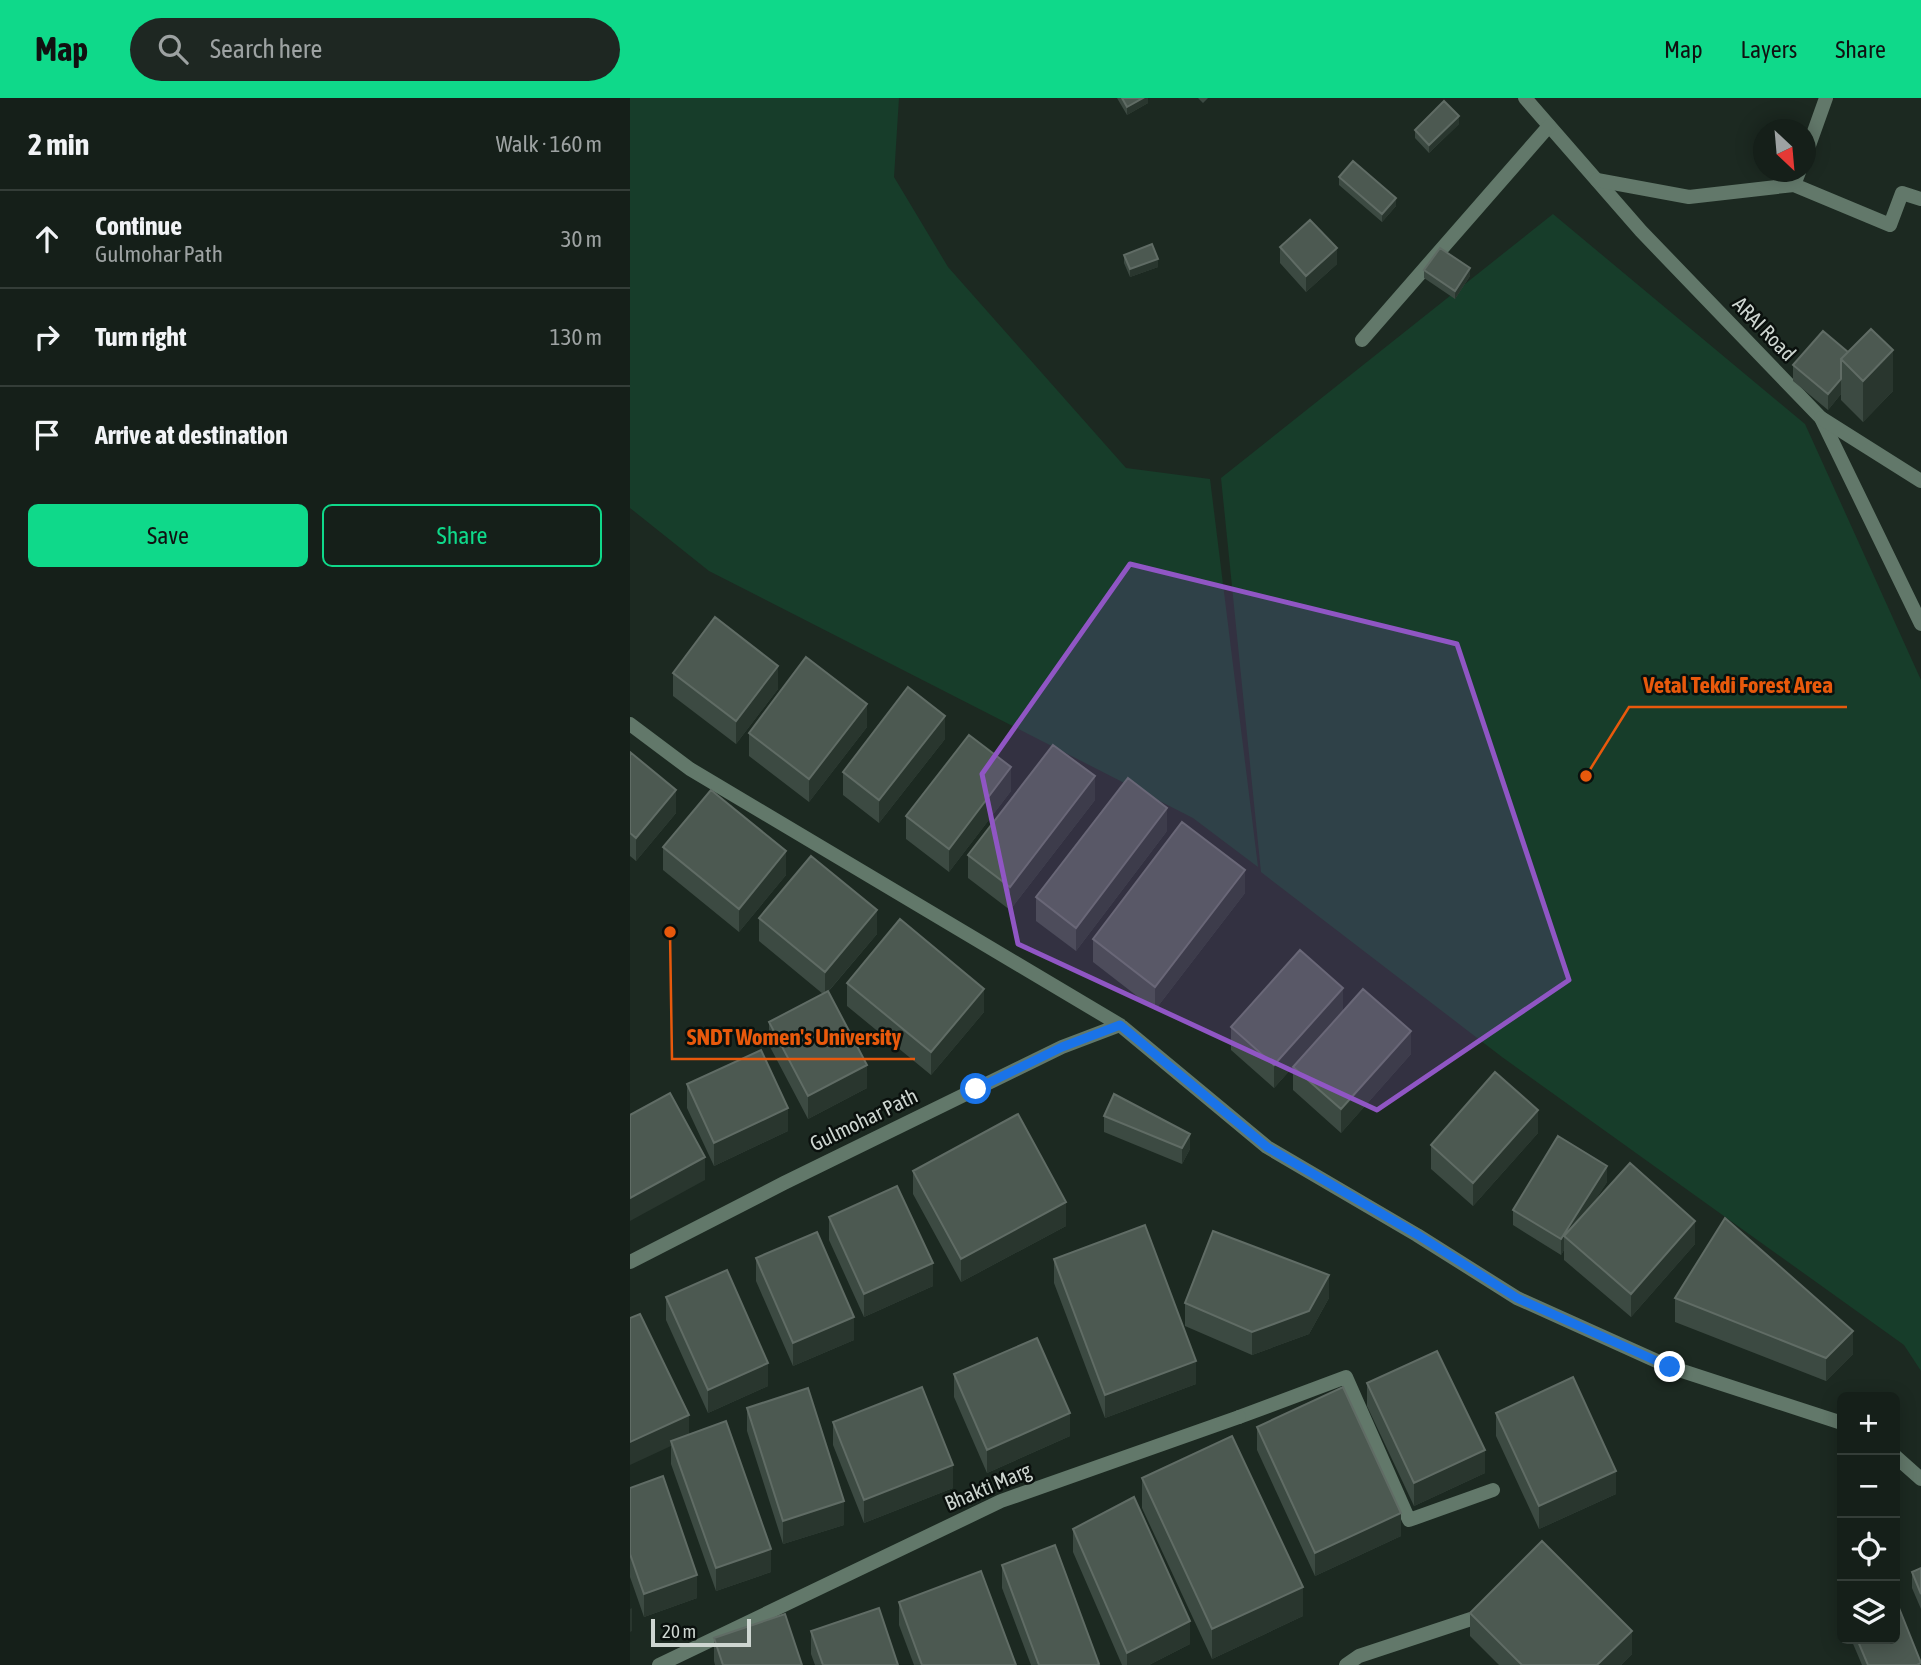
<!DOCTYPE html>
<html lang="en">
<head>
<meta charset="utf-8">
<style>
  :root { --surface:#151f19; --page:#1e2722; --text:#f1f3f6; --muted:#9da2a2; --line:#343d38; --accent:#0fd98a }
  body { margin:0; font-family:"Asap Condensed",sans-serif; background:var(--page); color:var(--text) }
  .controls { position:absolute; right:21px; bottom:21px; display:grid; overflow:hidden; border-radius:10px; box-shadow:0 4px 18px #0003 }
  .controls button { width:63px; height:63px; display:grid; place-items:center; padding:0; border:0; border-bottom:2px solid var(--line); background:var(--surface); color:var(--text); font:35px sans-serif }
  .compass { position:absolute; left:1123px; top:21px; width:63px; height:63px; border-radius:50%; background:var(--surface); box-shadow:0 4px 18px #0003; rotate:154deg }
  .scale { position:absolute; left:21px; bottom:18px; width:100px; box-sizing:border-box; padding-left:7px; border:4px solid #ced6d1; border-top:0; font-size:19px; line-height:24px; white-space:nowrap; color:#ced6d1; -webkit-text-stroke:5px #0a100d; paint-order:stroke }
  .stop { position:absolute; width:21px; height:21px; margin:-16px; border:5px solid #1a73e8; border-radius:50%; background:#fff }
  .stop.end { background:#1a73e8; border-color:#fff; box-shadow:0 2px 7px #0008 }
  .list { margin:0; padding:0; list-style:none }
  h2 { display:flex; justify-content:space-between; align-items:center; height:91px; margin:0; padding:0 28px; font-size:30px }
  h2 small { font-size:23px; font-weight:400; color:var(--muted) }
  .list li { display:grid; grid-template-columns:46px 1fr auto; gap:21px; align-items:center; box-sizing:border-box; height:98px; padding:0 28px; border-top:2px solid var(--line) }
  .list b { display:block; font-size:26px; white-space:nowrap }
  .list p { margin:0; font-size:23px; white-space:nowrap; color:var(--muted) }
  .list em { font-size:23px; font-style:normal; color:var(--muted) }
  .actions { display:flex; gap:14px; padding:21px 28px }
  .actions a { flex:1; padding:16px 0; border:2px solid var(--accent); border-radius:10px; text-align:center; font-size:24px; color:var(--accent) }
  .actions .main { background:var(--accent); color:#111 }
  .icon { flex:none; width:38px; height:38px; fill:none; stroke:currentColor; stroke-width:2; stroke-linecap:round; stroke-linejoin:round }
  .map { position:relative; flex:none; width:1291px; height:1567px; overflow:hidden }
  header { display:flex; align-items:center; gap:42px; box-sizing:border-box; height:98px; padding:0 35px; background:var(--accent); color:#111 }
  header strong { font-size:33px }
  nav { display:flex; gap:38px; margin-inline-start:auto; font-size:24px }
  .search { width:490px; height:63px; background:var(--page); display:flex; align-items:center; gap:18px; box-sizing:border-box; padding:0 24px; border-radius:38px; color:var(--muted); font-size:26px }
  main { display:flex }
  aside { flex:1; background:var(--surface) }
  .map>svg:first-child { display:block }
  .green { fill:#173d2a }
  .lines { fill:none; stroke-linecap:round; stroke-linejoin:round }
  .service { stroke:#62786a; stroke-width:14 }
  .minor { stroke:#62786a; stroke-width:14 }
  .wall { fill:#3c4a42 }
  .shaded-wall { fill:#29362e }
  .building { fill:#4c5951; stroke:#606c65; stroke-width:2 }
  .route { stroke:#1a73e8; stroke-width:9 }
  .marked { fill:#9056c4; fill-opacity:0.2; stroke:#9056c4; stroke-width:5; stroke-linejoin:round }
  .labels { text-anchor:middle; stroke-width:5; stroke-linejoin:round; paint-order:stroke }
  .street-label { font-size:21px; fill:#ced6d1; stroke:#0a100d }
  .leader { fill:none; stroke:#e8590c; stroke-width:2.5 }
  .callout-dot { fill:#e8590c; stroke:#0a100d; stroke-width:2.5 }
  .callout-label { font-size:23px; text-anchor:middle; font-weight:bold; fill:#e8590c; stroke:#0a100d; stroke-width:5; stroke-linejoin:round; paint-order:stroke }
</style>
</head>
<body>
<header>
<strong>Map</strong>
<div class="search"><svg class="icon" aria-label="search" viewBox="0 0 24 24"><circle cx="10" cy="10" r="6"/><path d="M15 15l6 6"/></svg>Search here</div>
<nav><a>Map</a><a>Layers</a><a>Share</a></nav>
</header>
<main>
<aside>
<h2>2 min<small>Walk · 160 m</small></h2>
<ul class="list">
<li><svg class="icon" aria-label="ahead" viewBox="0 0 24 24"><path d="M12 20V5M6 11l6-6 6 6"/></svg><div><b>Continue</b><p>Gulmohar Path</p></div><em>30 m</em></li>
<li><svg class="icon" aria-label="right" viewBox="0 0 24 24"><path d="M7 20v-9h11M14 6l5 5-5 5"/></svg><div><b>Turn right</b></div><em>130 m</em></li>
<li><svg class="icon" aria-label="arrive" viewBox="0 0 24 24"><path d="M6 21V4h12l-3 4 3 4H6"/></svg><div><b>Arrive at destination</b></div></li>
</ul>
<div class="actions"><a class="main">Save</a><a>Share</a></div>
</aside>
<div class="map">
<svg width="1291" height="1567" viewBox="0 0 1291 1567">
  <rect width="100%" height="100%" fill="#1c2921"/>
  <path class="green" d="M0 0H269L264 79 318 169 496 370 580 381 628 769 563 720 79 473 0 410Z
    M923 116 1175 326 1291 582V1273L1274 1247 872 959 631 774 591 380Z"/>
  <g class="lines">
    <path class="service" d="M895 0 1011 133 1191 320 1291 526
      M609 1319 716 1279 779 1422 863 1392"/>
    <path class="minor" d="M1176 56 1196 0
      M967 82 1059 99 1164 87 1169 74
      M1164 87 1260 127 1272 95 1291 101
      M732 242 919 28
      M1191 320 1291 383
      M0 626 60 671 490 927 637 1049 787 1137 887 1200 1040 1269 1212 1325
      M0 1164 154 1085 432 949 490 927
      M1265 1358 1291 1381
      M29 1567 371 1403 609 1319
      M716 1567 729 1558 844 1520"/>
  </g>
  <path class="wall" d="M487 0H518V5L497 17Z
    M568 0H578L573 5Z
    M829 26 799 55 785 40V32Z
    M709 79 766 108 752 124 709 87Z
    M650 149 707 166 676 194 650 165Z
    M494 157 528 169 500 179 494 165Z
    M794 172 840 178 825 201 794 180Z
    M1193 233 1263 293 1233 324 1211 302V296L1198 312 1163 283V267Z
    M43 575 148 591 106 646 43 598Z
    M237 629 179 704 119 658V635Z
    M315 641 249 725 213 697V674Z
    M0 654 46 715 6 763 0 758Z
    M381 693 319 774 276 741V718Z
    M465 702 380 812 338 780V757Z
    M537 733 446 853 406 823V799Z
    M33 749 156 777 109 834 33 772Z
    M615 795 525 912 463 864V841Z
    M129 820 247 836 198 894 237 990 178 1021 139 947V924L193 896 129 843Z
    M217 885 354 914 301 977 217 908Z
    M713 913 644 990 601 952V929Z
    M781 956 711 1035 663 992V969Z
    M57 986 158 1033 84 1068 57 1010Z
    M474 1018 560 1051 552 1066 474 1034Z
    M908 1035 843 1108 801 1071V1047Z
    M283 1073 436 1128 331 1184 283 1096Z
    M977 1084 962 1107 1065 1146 1001 1219 934 1162V1152L931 1157 883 1127V1112Z
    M199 1119 303 1188 234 1219 199 1142Z
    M126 1160 224 1242 163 1268 126 1183Z
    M424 1161 566 1286 475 1320 424 1185Z
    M36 1199 138 1288 78 1315 36 1222Z
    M699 1200 679 1236 622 1257 555 1228V1205Z
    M1045 1200 1223 1256 1196 1283 1045 1224Z
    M0 1220 59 1336 141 1474 86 1493 41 1366V1348Z
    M324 1276 440 1338 357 1375 324 1299Z
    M737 1285 855 1375 784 1408 737 1308Z
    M117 1310 214 1427 153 1446 117 1333Z
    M866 1315 986 1396 909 1431 866 1338Z
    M203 1324 323 1390 234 1425 203 1347Z
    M627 1329 771 1438 685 1478 627 1352Z
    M512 1380 673 1518 582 1561 512 1410Z
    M0 1390 67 1500 14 1519 0 1479Z
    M443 1431 560 1546 519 1567H492L443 1454Z
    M372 1467 469 1567H401L372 1490Z
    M1291 1470V1511L1282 1490V1474Z
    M269 1504 386 1567H284L269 1527Z
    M840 1515 1002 1556 991 1567H869L840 1538Z
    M181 1533 268 1567H185L181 1556Z
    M84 1540 172 1567H85L84 1563Z
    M1221 1541H1265L1291 1567H1232Z"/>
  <path class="shaded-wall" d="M513 0H518V5L497 17V9Z
    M829 18V26L799 55V47Z
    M766 100V108L752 124V116Z
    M707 150V166L676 194V178Z
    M528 161V169L500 179V171Z
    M840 170V178L825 201V193Z
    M1263 252V293L1233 324V283Z
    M1211 281V296L1198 312V296Z
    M148 568V591L106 646V623Z
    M237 606V629L179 704V681Z
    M315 618V641L249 725V702Z
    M381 669V693L319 774V751Z
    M465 678V702L380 812V789Z
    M46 692V715L6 763V740Z
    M537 710V733L446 853V830Z
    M156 753V777L109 834V811Z
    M615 772V795L525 912V889Z
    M247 812V836L195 897V874Z
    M713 890V913L644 990V967Z
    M354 891V914L301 977V954Z
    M781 933V956L711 1035V1011Z
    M237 967V990L178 1021V998Z
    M158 1010V1033L84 1068V1045Z
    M908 1012V1035L843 1108V1085Z
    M560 1036V1051L552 1066V1050Z
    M75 1059V1082L0 1123V1100Z
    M977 1068V1084L940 1143 934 1138V1152L931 1157V1141Z
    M436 1104V1128L331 1184V1161Z
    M1065 1123V1146L1001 1219V1196Z
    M303 1165V1188L234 1219V1196Z
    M699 1177V1200L679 1236 622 1257V1234Z
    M224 1219V1242L163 1268V1245Z
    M1223 1233V1256L1196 1283V1260Z
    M566 1263V1286L475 1320V1297Z
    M138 1265V1288L78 1315V1292Z
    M440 1315V1338L357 1375V1352Z
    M59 1317V1340L41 1343V1348L0 1367V1344Z
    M855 1352V1375L784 1408V1385Z
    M323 1367V1390L234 1425V1402Z
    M986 1373V1396L909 1431V1408Z
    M214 1403V1427L153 1446V1423Z
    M771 1415V1438L685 1478V1455Z
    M141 1451V1474L86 1493V1470Z
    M67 1477V1500L14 1519V1496Z
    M673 1489V1518L582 1561V1531Z
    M2 1510V1533L0 1534V1511Z
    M560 1523V1546L519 1567H497V1555Z
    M1002 1533V1556L991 1567H967Z"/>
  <path class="building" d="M492 0H513L497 9Z
    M814 3 829 18 799 47 785 32Z
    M723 63 766 100 752 116 709 79Z
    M680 122 707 150 676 178 650 149Z
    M522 146 528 161 500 171 494 157Z
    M810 150 840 170 825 193 794 172Z
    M1241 231 1263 252 1233 283 1211 261Z
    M1193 233 1218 254 1211 261V281L1198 296 1163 267Z
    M85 519 148 568 106 623 43 575Z
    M176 559 237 606 179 681 119 635Z
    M278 589 315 618 249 702 213 674Z
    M339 637 381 669 319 751 276 718Z
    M423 647 465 678 380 789 338 757Z
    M0 654 46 692 6 740 0 735Z
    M498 680 537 710 446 830 406 799Z
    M81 692 156 753 109 811 33 749Z
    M552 724 615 772 525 889 463 841Z
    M181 758 247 812 195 874 129 820Z
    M270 821 354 891 301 954 217 885Z
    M670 852 713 890 644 967 601 929Z
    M733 891 781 933 711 1011 663 969Z
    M198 893 237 967 178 998 139 924Z
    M131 952 158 1010 84 1045 57 986Z
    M865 974 908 1012 843 1085 801 1047Z
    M40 995 75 1059 0 1100V1017Z
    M484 996 560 1036 552 1050 474 1018Z
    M388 1016 436 1104 331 1161 283 1073Z
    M928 1038 977 1068 931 1141 883 1112Z
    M1000 1065 1065 1123 1001 1196 934 1138Z
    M267 1088 303 1165 234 1196 199 1119Z
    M1095 1120 1223 1233 1196 1260 1045 1200Z
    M515 1127 566 1263 475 1297 424 1161Z
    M583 1133 699 1177 679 1213 622 1234 555 1205Z
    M187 1134 224 1219 163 1245 126 1160Z
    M97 1172 138 1265 78 1292 36 1199Z
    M10 1216 59 1317 0 1344V1220Z
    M407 1240 440 1315 357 1352 324 1276Z
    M807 1253 855 1352 784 1385 737 1285Z
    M943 1279 986 1373 909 1408 866 1315Z
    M292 1289 323 1367 234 1402 203 1324Z
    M713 1289 771 1415 685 1455 627 1329Z
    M178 1290 214 1403 153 1423 117 1310Z
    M96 1323 141 1451 86 1470 41 1343Z
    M602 1338 673 1489 582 1531 512 1380Z
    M33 1378 67 1477 14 1496 0 1456V1390Z
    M504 1399 560 1523 497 1555 443 1431Z
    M912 1443 1002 1533 967 1567H892L840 1515Z
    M425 1447 469 1566 467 1567H409L372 1467Z
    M1291 1470V1496L1282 1474Z
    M351 1473 386 1567H292L269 1504Z
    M1265 1500 1291 1565 1287 1567H1238L1227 1541H1265Z
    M249 1510 268 1567H193L181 1533Z
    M155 1516 172 1567H93L84 1540Z"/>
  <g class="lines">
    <path class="route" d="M346 991 432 949 490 927 637 1049 788 1137 887 1200 1040 1269"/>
  </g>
  <path class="marked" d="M500 466 827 546 939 882 747 1012 388 846 352 676Z"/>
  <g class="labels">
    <g class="street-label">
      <text transform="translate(1134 231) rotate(46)" y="7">ARAI Road</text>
      <text transform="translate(234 1022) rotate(-26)" y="7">Gulmohar Path</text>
      <text transform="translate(358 1389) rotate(-23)" y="7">Bhakti Marg</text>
    </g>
  </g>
  <path class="leader" d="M956 678L999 609H1217M40 834L42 961H285"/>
  <g class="callout-dot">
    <circle cx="956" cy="678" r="7"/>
    <circle cx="40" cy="834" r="7"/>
  </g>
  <g class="callout-label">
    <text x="1108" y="595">Vetal Tekdi Forest Area</text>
    <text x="164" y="947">SNDT Women's University</text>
  </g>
</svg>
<div class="controls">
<button>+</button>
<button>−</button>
<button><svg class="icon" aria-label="locate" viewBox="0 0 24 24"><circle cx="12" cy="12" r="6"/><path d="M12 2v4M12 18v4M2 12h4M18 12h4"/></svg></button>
<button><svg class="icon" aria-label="layers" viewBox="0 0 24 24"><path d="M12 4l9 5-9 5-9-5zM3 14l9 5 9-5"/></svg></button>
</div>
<svg class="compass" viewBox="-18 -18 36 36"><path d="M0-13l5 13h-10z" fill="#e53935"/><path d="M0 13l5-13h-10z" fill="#9da2a2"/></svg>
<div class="scale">20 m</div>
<div class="stop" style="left:346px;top:991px"></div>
<div class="stop end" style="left:1040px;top:1269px"></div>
</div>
</main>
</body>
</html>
